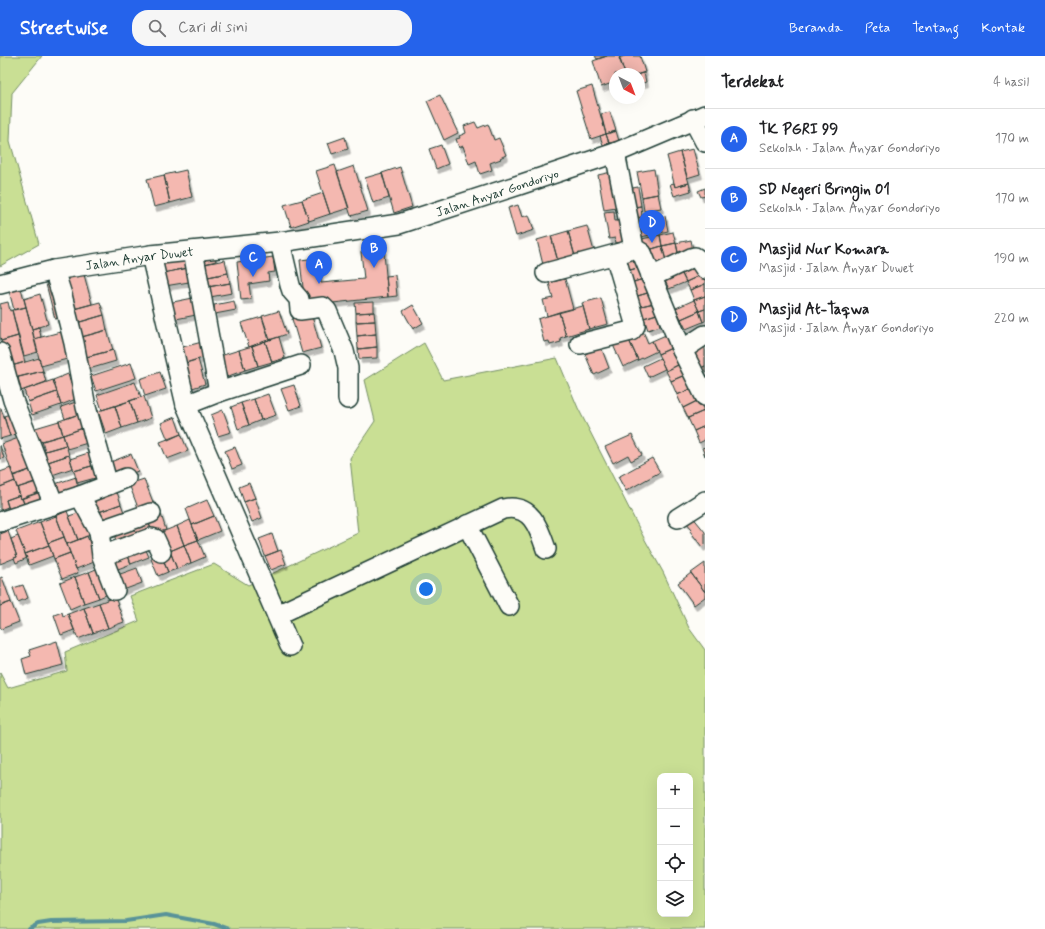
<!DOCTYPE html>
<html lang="id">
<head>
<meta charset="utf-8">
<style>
  :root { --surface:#fff; --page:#f6f6f6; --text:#202124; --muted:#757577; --line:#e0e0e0; --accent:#2563eb }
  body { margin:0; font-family:Mynerve,sans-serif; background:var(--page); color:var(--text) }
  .controls { position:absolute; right:12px; bottom:12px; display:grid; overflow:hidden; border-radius:8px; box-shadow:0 4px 16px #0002 }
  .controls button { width:36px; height:36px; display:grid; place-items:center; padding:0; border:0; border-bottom:1px solid var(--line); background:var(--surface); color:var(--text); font:20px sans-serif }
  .compass { position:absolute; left:609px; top:12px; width:36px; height:36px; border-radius:50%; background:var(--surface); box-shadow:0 4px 16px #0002; rotate:138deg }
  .you { position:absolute; left:426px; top:533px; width:14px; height:14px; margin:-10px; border:3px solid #fff; border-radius:50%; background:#1a73e8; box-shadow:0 0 0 6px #1a73e833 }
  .badge { display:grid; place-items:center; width:26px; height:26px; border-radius:50%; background:var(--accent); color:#fff; font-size:13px; font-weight:700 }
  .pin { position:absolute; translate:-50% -33px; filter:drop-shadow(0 1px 2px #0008) }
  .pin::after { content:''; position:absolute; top:21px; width:14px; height:12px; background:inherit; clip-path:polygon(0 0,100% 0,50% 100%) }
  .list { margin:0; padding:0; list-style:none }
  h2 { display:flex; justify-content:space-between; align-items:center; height:52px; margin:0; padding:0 16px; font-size:17px }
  h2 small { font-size:13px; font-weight:400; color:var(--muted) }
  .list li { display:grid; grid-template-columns:26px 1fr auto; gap:12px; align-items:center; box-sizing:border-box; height:60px; padding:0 16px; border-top:1px solid var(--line) }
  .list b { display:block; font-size:15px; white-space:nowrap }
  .list p { margin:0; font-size:13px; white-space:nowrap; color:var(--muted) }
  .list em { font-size:13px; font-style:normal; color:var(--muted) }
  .icon { flex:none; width:22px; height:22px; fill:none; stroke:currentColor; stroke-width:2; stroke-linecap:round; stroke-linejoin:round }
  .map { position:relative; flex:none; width:705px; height:873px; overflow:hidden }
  header { display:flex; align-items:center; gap:24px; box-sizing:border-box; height:56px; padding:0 20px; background:var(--accent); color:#fff }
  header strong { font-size:19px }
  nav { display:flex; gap:22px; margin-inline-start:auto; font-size:14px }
  .search { width:280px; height:36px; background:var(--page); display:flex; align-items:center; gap:10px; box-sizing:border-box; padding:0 14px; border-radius:16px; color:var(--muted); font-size:15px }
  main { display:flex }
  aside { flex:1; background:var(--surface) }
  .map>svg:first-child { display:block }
  .green { fill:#c9df94; stroke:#748e64; fill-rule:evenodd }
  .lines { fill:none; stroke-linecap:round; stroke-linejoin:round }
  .stream { stroke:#589399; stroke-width:4 }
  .building { fill:#f4b8b0; stroke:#1f3d34; filter:url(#shadow) }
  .minor-casing { stroke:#1f3d34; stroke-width:22 }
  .minor { stroke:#fdfcf7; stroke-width:19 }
  .labels { text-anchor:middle; stroke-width:4; stroke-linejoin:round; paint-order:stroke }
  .street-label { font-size:13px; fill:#1f3d34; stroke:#fdfcf7 }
</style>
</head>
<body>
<header>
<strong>Streetwise</strong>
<div class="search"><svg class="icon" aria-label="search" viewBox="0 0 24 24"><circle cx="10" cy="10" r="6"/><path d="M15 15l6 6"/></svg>Cari di sini</div>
<nav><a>Beranda</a><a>Peta</a><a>Tentang</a><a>Kontak</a></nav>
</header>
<main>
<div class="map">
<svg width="705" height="873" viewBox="0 0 705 873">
  <defs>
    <filter id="shadow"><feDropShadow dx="2.5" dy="4.5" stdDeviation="0" flood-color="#0004"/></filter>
  </defs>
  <rect width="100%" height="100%" fill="#fdfcf7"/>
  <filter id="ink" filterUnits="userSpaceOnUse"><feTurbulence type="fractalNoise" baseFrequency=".025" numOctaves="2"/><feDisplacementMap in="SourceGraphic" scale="8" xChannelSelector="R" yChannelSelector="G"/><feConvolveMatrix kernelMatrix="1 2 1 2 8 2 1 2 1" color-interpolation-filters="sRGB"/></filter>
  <g filter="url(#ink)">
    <path class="green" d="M0 0H42L12 37 10 85 39 188 0 210Z
      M424 287 443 324 557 302 578 352 644 482 663 516 689 572 705 594V873H0V617L8 632 67 615 65 596 139 565 130 540 214 508 248 529 358 477 350 402 375 365 365 324ZM660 720H690V858H660Z"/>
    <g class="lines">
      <path class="stream" d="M29 873 38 868 51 866 126 865 166 859 214 868 228 873"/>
    </g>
    <path class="building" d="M595 0H607L597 3Z
      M607 0H619L625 18H615V26L601 31 593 5Z
      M625 0H640L645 16 639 18H625L619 2Z
      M644 17 646 26 639 28V18Z
      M592 30 606 78 591 83 576 35Z
      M440 39 458 77 444 84 427 45Z
      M610 56 616 75 606 78 601 58Z
      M475 66 478 72 488 68 494 84 499 82 506 99 500 102 501 103 490 107 492 114 480 118 476 105 469 108 463 90 459 92 456 83 460 82 459 80 466 77 464 70Z
      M616 75 619 85 609 87 606 78Z
      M606 78 609 87 603 89 600 80Z
      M345 81 348 93 332 98 328 87Z
      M441 89 448 108 436 113 429 93Z
      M693 93 700 118 687 122 680 96Z
      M680 96 689 127 675 131 667 100Z
      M335 109 349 152 330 158 316 115Z
      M354 110 368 155 351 160 337 116Z
      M400 111 412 151 394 157 382 117Z
      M654 113 658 138 642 141 637 116Z
      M186 114 192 141 170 147 164 119Z
      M616 115 622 151 604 154 598 119Z
      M382 117 389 142 373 147 365 122Z
      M164 119 170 147 154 151 147 123Z
      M674 127 675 131 689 127 691 135 674 140 670 128Z
      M638 131 641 150 630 152 627 133Z
      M705 132V140L701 141 698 135Z
      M323 137 330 158 309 165 302 144Z
      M658 138 661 152 644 155 642 141Z
      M302 144 309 165 291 171 284 149Z
      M518 149 522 161 529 159 534 174 516 180 508 152Z
      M641 150 642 161 634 162 633 151Z
      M614 155 615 165 624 164 628 185 616 187 615 182 609 183 604 156Z
      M665 160 668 175 641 181 637 166Z
      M587 170 595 199 576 204 568 175Z
      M568 175 576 204 559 209 551 180Z
      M673 176 676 187 662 190 660 179Z
      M660 179 662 190 645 195 642 183Z
      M551 180 559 209 544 213 537 184Z
      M691 184 693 194 678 197 676 187Z
      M383 186 388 241 305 250 300 204 318 202 321 227 364 223 361 196H365L364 188Z
      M676 187 680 205 667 208 662 190Z
      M662 190 667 208 649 213 645 195Z
      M214 196 216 205 200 209 198 200Z
      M632 199 634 206 642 204 644 210 627 215 623 202Z
      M191 200 193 211 163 217 161 205Z
      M273 201 275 216 268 217 269 225 249 228 251 243 241 244 237 206Z
      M225 204 228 217 203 222 200 209Z
      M699 208 703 218 686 226 681 216Z
      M644 210 647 222 630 227 627 215Z
      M193 211 195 225 165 230 163 217Z
      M83 215 92 248 70 254 61 222Z
      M681 216 686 226 669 233 664 223Z
      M228 217 230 227 208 231 203 222Z
      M703 218 705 223V228L690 234 686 226Z
      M395 219 397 240 388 241 386 220Z
      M647 222 651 236 634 241 630 227Z
      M565 223 573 253 547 260 543 244 553 242 549 227Z
      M55 225 65 260 55 263 46 228Z
      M230 227 232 237 210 241 208 231Z
      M705 228V240L694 244 690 234Z
      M21 232 26 251 14 254 9 235Z
      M651 236 654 247 637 251 634 241Z
      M40 238 48 268 32 273 24 243Z
      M705 240V253L699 255 694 244Z
      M198 241 201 258 171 264 168 247Z
      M601 242 608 268 589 273 582 247Z
      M694 244 699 255 681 263 676 252Z
      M234 245 236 254 215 258 214 249Z
      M8 246 10 255 12 254 18 280 1 285 0 280V252H1L0 248Z
      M100 246 104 259 73 268 70 254Z
      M374 246V256L356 257 355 247Z
      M654 247 657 258 640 263 637 251Z
      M413 249 423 267 413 273 403 255Z
      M583 250 589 273 566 280 559 256Z
      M26 251 38 296 24 300 12 254Z
      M705 253V265L703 266 699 255Z
      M279 255 287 278 270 284 262 260Z
      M699 255 703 266 686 273 681 263Z
      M374 256 375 265 356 266V257Z
      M559 256 566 280 560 282 561 286 550 289 549 285 544 286 538 263Z
      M311 257 321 292 302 297 292 263Z
      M657 258 660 270 648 274 644 262Z
      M104 259 107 274 78 282 73 268Z
      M262 261 269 284 249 291 241 267Z
      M375 265 376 278 357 280 356 266Z
      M39 271 41 281 34 283 32 273Z
      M107 274 113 294 83 302 78 282Z
      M64 275 71 302 41 310 34 283Z
      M643 275 648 287 652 285 657 295 638 304 628 282Z
      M376 278 377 291 358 293 357 280Z
      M668 278 674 291 658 298 652 285Z
      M18 280 25 306 8 311 1 285Z
      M279 281 285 302 272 306 265 285Z
      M628 282 638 304 623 311 613 289Z
      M265 285 272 306 258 310 252 290Z
      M202 286 206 301 179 309 175 293Z
      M705 289V310L699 313 690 295Z
      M252 290 258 310 245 314 239 294Z
      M377 291V302L359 303 358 293Z
      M601 291 609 312 594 319 585 298Z
      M674 291 682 307 666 315 658 298Z
      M113 294 116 305 89 313 86 301Z
      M239 294 245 314 226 321 220 300Z
      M39 302 43 315 11 323 8 311Z
      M660 302 665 313 648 321 643 310Z
      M198 303 205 328 186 334 179 309Z
      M131 307 136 322 96 335 91 320Z
      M682 307 687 318 671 325 666 315Z
      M705 310V325L699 313Z
      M43 315 46 326 21 335 18 321Z
      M160 316 166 333 145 340 140 323Z
      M68 318 71 328 76 326V343L61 349 53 324Z
      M687 318 693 332 677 339 671 325Z
      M53 324 57 336 28 346 24 334Z
      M135 326 141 341 102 354 97 339Z
      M294 329 301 350 289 354 281 333Z
      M693 332 699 344 683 352 677 339Z
      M57 336 61 349 32 359 28 346Z
      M268 338 276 359 261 364 254 343Z
      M144 340 151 362 137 367 130 345Z
      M254 343 261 364 249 369 241 347Z
      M699 344 704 355 688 362 683 352Z
      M79 345 82 357 65 363 61 351Z
      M130 345 137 367 122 372 115 350Z
      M241 347 249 369 238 373 231 351Z
      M115 350 122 372 106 378 98 355Z
      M0 352H1L10 380 0 383Z
      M223 354 231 376 218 380 211 359Z
      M704 355 705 358V370L694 375 688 362Z
      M15 356 22 376 10 380 4 360Z
      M82 357 86 371 63 379 59 365Z
      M175 361 181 378 168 384 161 367Z
      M59 365 63 379 36 387 32 373Z
      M705 370V384L699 387 694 375Z
      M86 371 91 386 67 393 63 379Z
      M181 378 188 395 167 403 160 386Z
      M63 379 66 389 45 395 42 385Z
      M632 379 642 399 631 405 628 399 613 407 605 391Z
      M24 380 35 412 13 420 2 388Z
      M0 389 4 402 0 403Z
      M66 389 69 399 48 406 45 395Z
      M235 391 242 409 232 413 225 395Z
      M705 391V400L702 392Z
      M91 396 95 409 74 415 70 403Z
      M131 398 138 415 114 424 108 407Z
      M69 399 73 412 52 419 48 406Z
      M652 402 660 416 626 435 618 421Z
      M95 409 99 421 77 427 74 415Z
      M11 412 15 425 0 431V416Z
      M35 412 40 424 17 432 13 420Z
      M76 421 80 436 54 444 49 430Z
      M144 423 155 451 140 457 129 428Z
      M43 424 47 434 21 443 17 432Z
      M15 425 20 439 6 444 8 451 0 454V431Z
      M249 427 255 442 244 446 239 431Z
      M116 433 121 448 96 457 91 442Z
      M45 434 49 448 27 456 22 442Z
      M20 439 21 443 22 442 26 454 11 460 6 444Z
      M255 442 262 462 252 466 244 446Z
      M207 444 214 460 192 469 186 453Z
      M121 448 126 462 102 471 96 457Z
      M67 455 78 484 67 488 56 460Z
      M160 455 166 474 153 478 146 460Z
      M81 456 90 479 78 484 69 460Z
      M56 460 64 481 48 487 40 466Z
      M146 460 153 478 138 483 132 465Z
      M214 460 220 475 198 484 192 469Z
      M692 460 705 476V488L702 491 690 475 692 473 685 465Z
      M190 464 198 484 184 489 177 470Z
      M132 465 138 483 118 491 112 472Z
      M40 466 49 489 25 498 16 475Z
      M177 470 184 489 170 495 162 476Z
      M8 475 17 501 0 508V478Z
      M272 478 278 495 265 500 259 483Z
      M18 480 27 502 16 507 14 502 17 501 11 483Z
      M87 480 97 505 76 513 67 488Z
      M64 481 70 497 54 503 48 487Z
      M198 484 205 501 191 507 184 489Z
      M143 487 149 501 131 508 126 494Z
      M49 489 53 500 29 509 25 498Z
      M184 489 191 507 177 513 170 495Z
      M126 494 131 508 110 516 105 502Z
      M281 494 286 508 271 514 265 500Z
      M170 495 177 513 168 516 161 499Z
      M70 497 78 517 62 523 54 503Z
      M161 499 168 516 158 520 151 503Z
      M705 507V536L691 517Z
      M103 510 113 536 99 542 89 516Z
      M137 512 142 527 118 536 112 521Z
      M89 516 99 542 84 547 75 521Z
      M691 517 705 536V541L694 549 678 527Z
      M2 521 11 546 0 550V522Z
      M75 521 84 547 70 553 60 527Z
      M23 529 28 542 18 546 13 532Z
      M115 541 124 566 108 572 99 547Z
      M11 546 19 566 1 573 0 570V550Z
      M99 547 108 572 93 577 84 552Z
      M84 552 93 577 78 583 68 558Z
      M62 556 63 560 68 558 74 574 61 579 54 559Z
      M57 585 63 609 26 619 22 603 31 600 29 594Z"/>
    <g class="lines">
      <g class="minor-casing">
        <g id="minor">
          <path d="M693 63 705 86"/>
          <path d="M615 97 634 192 642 197 682 294 705 340"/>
          <path d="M280 186 290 229 292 235 299 243 300 254 323 251 327 255 344 295 348 312V343"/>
          <path d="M193 195 219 336 186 349 290 590"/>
          <path d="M151 199 186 349"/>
          <path d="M54 214 62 239 74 287 86 351 108 429"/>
          <path d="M546 217 627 195"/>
          <path d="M651 221 691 202 695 201 699 204 705 213"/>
          <path id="s1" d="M0 228 54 214 151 199 280 186 399 168 519 129 615 97 705 59"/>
          <path d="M580 288 631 275 635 270V267L615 199"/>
          <path d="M682 294 705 279"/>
          <path d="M0 297 13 344 54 449"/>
          <path d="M219 336 301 309"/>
          <path d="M80 440 99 475 102 500 115 534"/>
          <path d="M678 462 705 445"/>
          <path d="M0 466 80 440 126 422"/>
          <path d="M467 469 509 550"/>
          <path d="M99 475 151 457"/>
          <path d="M102 500 151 482 155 483 161 496"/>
          <path d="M277 559 503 453C531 447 539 472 546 493"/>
        </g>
      </g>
      <use href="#minor" class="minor"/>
    </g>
  </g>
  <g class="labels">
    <g class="street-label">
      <text dy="5" stroke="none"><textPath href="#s1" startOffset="507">Jalan Anyar Gondoriyo</textPath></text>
      <text dy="5" stroke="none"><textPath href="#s1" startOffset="142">Jalan Anyar Duwet</textPath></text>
    </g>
  </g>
</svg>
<div class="controls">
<button>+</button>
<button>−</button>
<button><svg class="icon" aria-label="locate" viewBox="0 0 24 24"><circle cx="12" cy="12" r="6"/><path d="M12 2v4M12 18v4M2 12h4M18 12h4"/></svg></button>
<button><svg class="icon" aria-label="layers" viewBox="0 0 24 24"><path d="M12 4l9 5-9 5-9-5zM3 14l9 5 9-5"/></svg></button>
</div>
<svg class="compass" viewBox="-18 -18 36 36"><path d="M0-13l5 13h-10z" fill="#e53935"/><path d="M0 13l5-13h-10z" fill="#757577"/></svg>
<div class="you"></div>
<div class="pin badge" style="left:319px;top:228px">A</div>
<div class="pin badge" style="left:374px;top:212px">B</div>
<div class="pin badge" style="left:253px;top:221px">C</div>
<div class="pin badge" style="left:652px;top:187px">D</div>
</div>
<aside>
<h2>Terdekat<small>4 hasil</small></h2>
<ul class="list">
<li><span class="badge">A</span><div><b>TK PGRI 99</b><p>Sekolah · Jalan Anyar Gondoriyo</p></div><em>170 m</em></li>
<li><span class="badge">B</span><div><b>SD Negeri Bringin 01</b><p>Sekolah · Jalan Anyar Gondoriyo</p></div><em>170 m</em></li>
<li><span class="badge">C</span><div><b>Masjid Nur Komara</b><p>Masjid · Jalan Anyar Duwet</p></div><em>190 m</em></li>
<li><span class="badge">D</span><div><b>Masjid At-Taqwa</b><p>Masjid · Jalan Anyar Gondoriyo</p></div><em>220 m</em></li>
</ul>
</aside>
</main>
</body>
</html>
